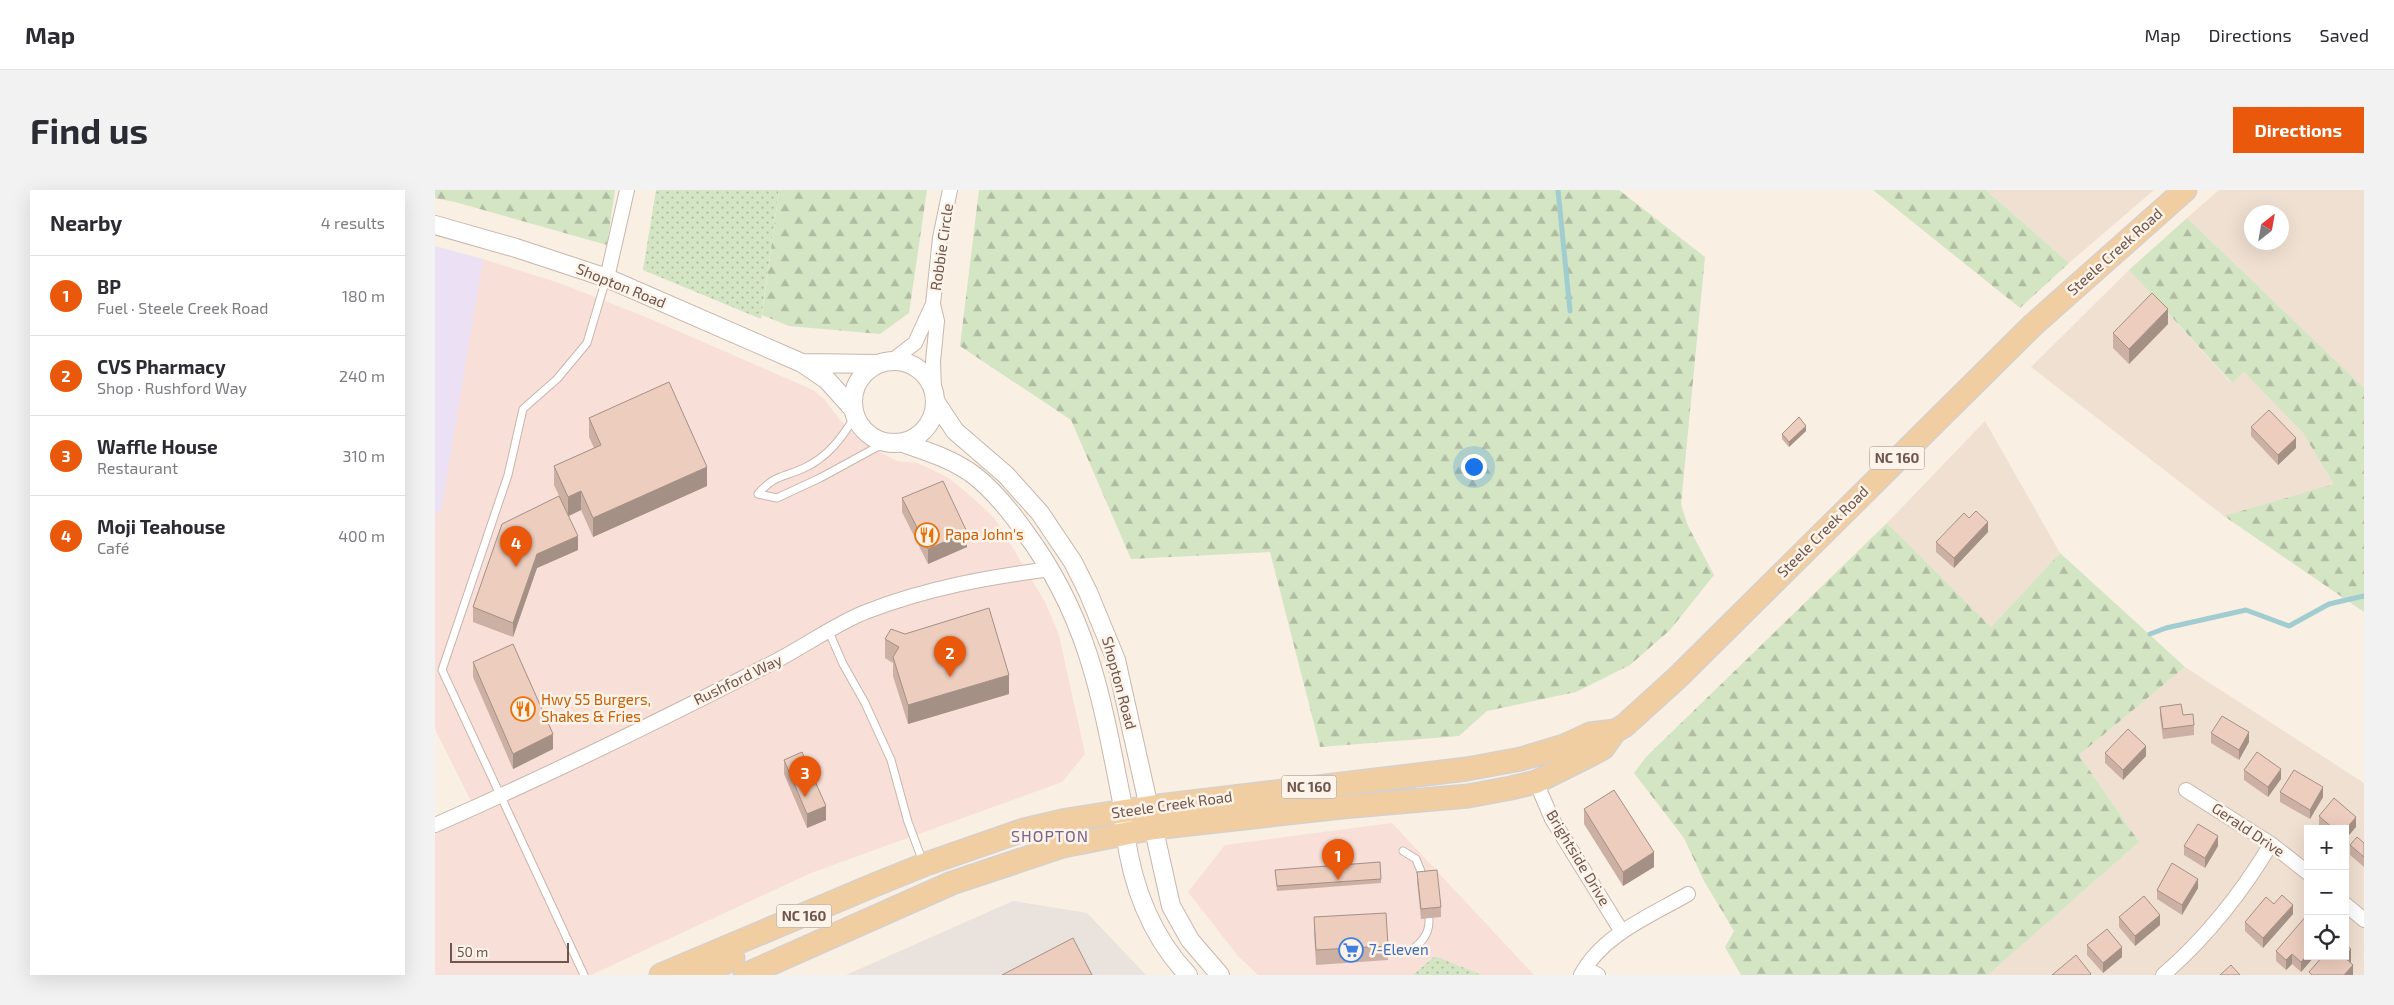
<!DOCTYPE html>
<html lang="en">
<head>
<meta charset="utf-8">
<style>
  :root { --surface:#fff; --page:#f2f2f3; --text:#2b2b33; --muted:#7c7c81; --line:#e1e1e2; --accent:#ea580c }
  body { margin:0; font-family:"Exo 2",sans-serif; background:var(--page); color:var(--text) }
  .controls { position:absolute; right:15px; bottom:15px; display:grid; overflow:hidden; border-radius:0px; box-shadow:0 5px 20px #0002 }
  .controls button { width:45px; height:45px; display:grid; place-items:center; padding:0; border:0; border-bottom:1px solid var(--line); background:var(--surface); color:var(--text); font:25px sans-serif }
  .compass { position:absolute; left:1809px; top:15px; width:45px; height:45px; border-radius:50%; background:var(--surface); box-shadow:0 5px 20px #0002; rotate:31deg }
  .scale { position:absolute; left:15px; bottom:12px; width:119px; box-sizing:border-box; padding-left:5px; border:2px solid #6e564c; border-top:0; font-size:14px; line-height:18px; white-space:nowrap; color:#6e564c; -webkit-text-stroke:4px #fdf3e9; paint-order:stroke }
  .you { position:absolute; left:1038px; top:276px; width:18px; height:18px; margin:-12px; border:4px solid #fff; border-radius:50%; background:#1a73e8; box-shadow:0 0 0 8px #1a73e833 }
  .badge { display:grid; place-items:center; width:32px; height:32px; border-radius:50%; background:var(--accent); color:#fff; font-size:16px; font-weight:700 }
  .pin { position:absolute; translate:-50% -41px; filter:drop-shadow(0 1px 2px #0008) }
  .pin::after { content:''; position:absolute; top:26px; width:18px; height:15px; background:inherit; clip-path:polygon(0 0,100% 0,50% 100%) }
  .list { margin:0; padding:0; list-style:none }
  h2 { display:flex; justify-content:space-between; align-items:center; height:65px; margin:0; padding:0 20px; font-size:21px }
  h2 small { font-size:16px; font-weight:400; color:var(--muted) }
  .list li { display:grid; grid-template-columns:32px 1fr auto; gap:15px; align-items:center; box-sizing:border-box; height:80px; padding:0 20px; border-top:1px solid var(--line) }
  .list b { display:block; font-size:19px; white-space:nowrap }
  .list p { margin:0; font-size:16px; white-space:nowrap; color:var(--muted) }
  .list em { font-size:16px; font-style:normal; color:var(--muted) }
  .icon { flex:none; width:28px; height:28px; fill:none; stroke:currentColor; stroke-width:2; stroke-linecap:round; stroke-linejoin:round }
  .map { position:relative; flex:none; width:1929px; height:785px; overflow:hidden; border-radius:0px }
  header { display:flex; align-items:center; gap:30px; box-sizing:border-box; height:70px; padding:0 25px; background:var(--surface); border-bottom:1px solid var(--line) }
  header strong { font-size:24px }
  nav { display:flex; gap:28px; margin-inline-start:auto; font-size:18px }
  .intro { display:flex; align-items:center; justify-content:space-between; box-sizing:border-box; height:120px; padding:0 30px }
  h1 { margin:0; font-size:35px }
  .button { padding:12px 22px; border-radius:0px; background:var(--accent); color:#fff; font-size:18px; font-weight:700 }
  main { display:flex; gap:30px; padding:0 30px }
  aside { flex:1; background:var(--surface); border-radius:0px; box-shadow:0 5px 20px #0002 }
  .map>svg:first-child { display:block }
  .residential { fill:#f0e0d2; fill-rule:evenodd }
  .commercial { fill:#f8dfd8 }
  .industrial { fill:#e9e2dd }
  .education { fill:#ece0f5 }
  .grass { fill:url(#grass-dots) }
  .forest { fill:url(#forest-firs) }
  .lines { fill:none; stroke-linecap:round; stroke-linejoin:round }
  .stream { stroke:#a1cdd1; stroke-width:5 }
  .service-casing { stroke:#c8b6ab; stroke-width:9 }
  .minor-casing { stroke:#c8b6ab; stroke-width:16 }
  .tertiary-casing { stroke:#c8b6ab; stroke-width:20 }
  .primary-casing { stroke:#d6d0cd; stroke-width:25 }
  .service { stroke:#fff; stroke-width:7 }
  .minor { stroke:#fff; stroke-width:14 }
  .tertiary { stroke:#fff; stroke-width:18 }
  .primary { stroke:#f1cea2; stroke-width:22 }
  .wall { fill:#cbb0a3 }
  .shaded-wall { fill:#a59085 }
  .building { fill:#eccdbe; stroke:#a59085 }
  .labels { text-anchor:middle; stroke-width:5; stroke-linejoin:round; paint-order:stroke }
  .shield { fill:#fdf3e9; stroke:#99857b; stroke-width:1 }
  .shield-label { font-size:14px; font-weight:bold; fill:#6e564c }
  .street-label { font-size:15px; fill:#6e564c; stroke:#fdf3e9 }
  .food-label { font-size:15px; fill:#c56008; stroke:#fdf3e9; text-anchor:start }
  .shop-label { font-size:15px; fill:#366cbe; stroke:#fdf3e9; text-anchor:start }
  .neighbourhood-label { font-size:16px; letter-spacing:1px; fill:#7a648b; stroke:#fdf3e9 }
</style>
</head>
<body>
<header>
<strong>Map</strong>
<nav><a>Map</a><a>Directions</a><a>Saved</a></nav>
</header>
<div class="intro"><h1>Find us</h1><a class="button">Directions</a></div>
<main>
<aside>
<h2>Nearby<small>4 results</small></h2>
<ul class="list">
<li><span class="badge">1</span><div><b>BP</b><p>Fuel · Steele Creek Road</p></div><em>180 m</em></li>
<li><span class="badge">2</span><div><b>CVS Pharmacy</b><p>Shop · Rushford Way</p></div><em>240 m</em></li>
<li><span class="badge">3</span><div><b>Waffle House</b><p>Restaurant</p></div><em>310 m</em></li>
<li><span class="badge">4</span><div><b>Moji Teahouse</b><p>Café</p></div><em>400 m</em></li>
</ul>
</aside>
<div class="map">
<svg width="1929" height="785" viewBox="0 0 1929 785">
  <defs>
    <pattern id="grass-dots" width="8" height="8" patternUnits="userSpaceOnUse" patternTransform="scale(1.25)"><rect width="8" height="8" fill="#d3e5c3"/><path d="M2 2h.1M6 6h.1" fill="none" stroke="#afbca1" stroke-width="1.8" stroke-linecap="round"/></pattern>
    <pattern id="forest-firs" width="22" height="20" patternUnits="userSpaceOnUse" patternTransform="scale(1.25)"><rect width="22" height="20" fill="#d3e5c3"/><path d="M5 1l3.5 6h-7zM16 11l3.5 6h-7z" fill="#afbca1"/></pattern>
  </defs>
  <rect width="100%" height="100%" fill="#f9efe3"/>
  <path class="residential" d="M1551 0H1719L1634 73Z
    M1784 0H1929V198L1752 28ZM1816 22H1846V52H1816Z
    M1694 80 1796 193 1809 182 1868 243 1900 295 1789 326 1596 177Z
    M1550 231 1625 363 1556 437 1452 333Z
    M1750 477 1929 593V785H1553L1704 652 1644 565ZM1873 639H1910V766H1873Z"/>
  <path class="commercial" d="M48 69 127 94 213 128 378 200 389 209 405 230 428 253 462 271 482 273 496 279 515 289 539 309 559 328 573 350 610 412 624 445 650 564 627 592 376 683 156 785H0V640L41 621 0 539V322H6Z
    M957 633 1099 785H1047L1000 766 978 785H823L803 766 753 702 790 655Z"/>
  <path class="industrial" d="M578 711 652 723 711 785H411Z"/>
  <path class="education" d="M0 56 48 69 6 323 0 322Z"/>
  <path class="grass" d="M221 0H344L326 129 208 80Z
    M1000 766 1047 785H978Z"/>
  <path class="forest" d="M0 0H180L172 55 20 12 0 8Z
    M344 0H492L474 123 445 144 354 136 327 125Z
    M544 0H1184L1270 67 1246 314 1253 336 1279 385 1235 440 1195 475 1141 502 1052 521 1024 546 885 557 835 362 696 369 636 230 525 156Z
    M1438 0H1551L1634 73 1585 118Z
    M1752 28 1929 198V422L1789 326 1899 294 1868 243 1809 182 1797 193 1694 80Z
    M1452 333 1556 437 1625 363 1750 477 1644 565 1704 652 1553 785H1306L1290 757 1299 741 1269 691 1249 648 1199 583 1211 567Z"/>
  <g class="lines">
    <path class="stream" d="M1123 0 1135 121
      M1715 444 1731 438 1811 420 1854 436 1894 414 1929 406"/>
    <g class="service-casing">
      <path id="service" d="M420 226C407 248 393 267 369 278 348 288 340 284 323 304L342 308 385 288 442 257 458 254
        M394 442 408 474 430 513 456 570 473 632 488 672
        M968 661 981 669 989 689
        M979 758C993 747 996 737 993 720
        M149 785 7 480 73 285 88 219 122 189 152 153 171 89"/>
    </g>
    <g class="minor-casing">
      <path id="minor" d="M172 88 192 0
        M458 170 480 153 498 114
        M499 201 498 171 502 131 498 114 505 48 515 0
        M1101 592 1117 629 1187 742
        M1751 600 1836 654 1873 683
        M0 635C114 585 226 530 337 473 367 458 403 432 433 421 493 398 553 387 616 379
        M1910 714 1929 730
        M1150 778 1163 785
        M1146 785C1167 745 1215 726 1253 704
        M1728 785C1772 747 1806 704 1836 654"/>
    </g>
    <g class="tertiary-casing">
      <path id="tertiary" d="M0 35 81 58 172 88 367 173 392 190 418 219
        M418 212a41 41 0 1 1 82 0a41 41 0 1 1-82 0Z
        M367 173 443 174
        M500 211 520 241 571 285 605 323 638 372 653 402 681 470 736 716 755 750 785 785
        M468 253C493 262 518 269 540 286 559 301 576 322 590 342 654 428 667 510 687 612 689 622 689 632 690 642 697 695 716 746 753 785"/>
    </g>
    <g class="primary-casing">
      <path id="primary" d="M226 785 432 698 491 674 589 640 632 630 715 617 1032 579 1086 569 1129 556 1155 544 1180 541 1189 536 1242 488 1598 135 1750 0
        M268 785 298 768
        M310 785 517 693 628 656 719 638 907 617 1033 606 1076 598 1101 592 1157 564 1168 558 1180 541"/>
    </g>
    <use href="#service" class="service"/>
    <use href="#minor" class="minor"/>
    <use href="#tertiary" class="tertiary"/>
    <use href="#primary" class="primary"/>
  </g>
  <path class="wall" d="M1733 134 1694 174 1678 158V143Z
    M154 228 272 296 158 347 146 320 134 326 143 360 102 378 78 447 38 432V417L127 312 119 295V276L159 258 154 247Z
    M1816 237 1861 258 1843 275 1816 246Z
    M1371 241 1354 257 1347 249V244Z
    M467 308 532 357 493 374 467 322Z
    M1534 328 1553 342 1519 378 1501 362V352Z
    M450 449 574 504 473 534 458 486V473L450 468Z
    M38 472 118 559 78 579 38 487Z
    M1725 517 1748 525 1759 535V545L1728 549 1725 526Z
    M1776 543 1814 552 1804 570 1776 553Z
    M1670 563 1711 566 1688 590 1670 573Z
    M349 570 391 630 372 638 349 584Z
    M1809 580 1846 589 1833 607 1809 590Z
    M1845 602 1888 607 1875 629 1845 612Z
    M1149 619 1219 677 1188 696 1149 634Z
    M1884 626 1921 637 1910 639H1887L1884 636Z
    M1929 653V677L1915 665V655Z
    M1749 656H1783L1770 678 1749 665Z
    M840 680 946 689V693L842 701Z
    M982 682 1006 717V727L986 729 982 691Z
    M1763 698 1747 725 1722 709V700Z
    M1839 714 1858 724 1828 758 1810 741V732Z
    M879 727 953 756V770L881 775 879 742Z
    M1684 727 1725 735 1700 756 1684 737Z
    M1652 755 1687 767 1668 783 1652 765Z
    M1841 761 1879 766V767L1866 782 1857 774 1851 780 1841 771Z"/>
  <path class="shaded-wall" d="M1733 119V134L1694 174V159Z
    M1371 236V241L1354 257V252Z
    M1861 248V258L1843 275V265Z
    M272 277V296L158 347V328Z
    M146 301V320L133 326V307Z
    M1553 332V342L1519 378V368Z
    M532 342V357L493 374V359Z
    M143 346V360L102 378 78 447V433L102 364Z
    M574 485V504L473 534V515Z
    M1814 542V552L1804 570V560Z
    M118 544V559L78 579V564Z
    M1711 556V566L1688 590V580Z
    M1846 579V589L1833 607V597Z
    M1888 597V607L1875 629V620Z
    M391 616V630L372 638V624Z
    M1921 627V637L1910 650V640Z
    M1783 646V656L1770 678V668Z
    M1219 662V677L1188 696V682Z
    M1763 689V698L1747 725V715Z
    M1858 715V724L1828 758V748Z
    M1725 725V735L1700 756V746Z
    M1687 757V767L1668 783V773Z
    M1916 759V773L1909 767Z
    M1857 764V774L1851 780V770Z
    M1873 764V766H1879V767L1866 782V772Z
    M1918 775V785H1909Z"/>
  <path class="building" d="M1717 103 1733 119 1694 159 1678 143Z
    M234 192 272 277 158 328 146 301 133 307 119 276 166 255 154 228Z
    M1834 220 1861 248 1843 265 1816 237Z
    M1364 227 1371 236 1354 252 1347 244Z
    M508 291 532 342 493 359 467 308Z
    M124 306 143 346 102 364 78 433 38 417 67 334Z
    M1541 321 1553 332 1519 368 1501 352 1529 323 1534 328Z
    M554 418 574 485 473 515 458 467 464 457 450 449 456 439 470 444Z
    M78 454 118 544 78 564 38 472Z
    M1746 514 1748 525 1758 524 1759 535 1728 539 1725 517Z
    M1787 526 1814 542 1804 560 1776 543Z
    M1693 539 1711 556 1688 580 1670 563Z
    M367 562 391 616 372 624 349 570Z
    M1822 562 1846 579 1833 597 1809 580Z
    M1859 580 1888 597 1875 620 1845 602Z
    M1179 600 1219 662 1188 682 1149 619Z
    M1899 608 1921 627 1910 640V639H1899L1884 626Z
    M1763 634 1783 646 1770 668 1749 656Z
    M1922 647 1929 653V667L1915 655Z
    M945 672 946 689 842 696 840 680Z
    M1737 673 1763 689 1747 715 1722 700Z
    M1002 680 1006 717 986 719 982 682Z
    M1847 705 1858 715 1828 748 1810 732 1831 707 1839 714Z
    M1709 706 1725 725 1700 746 1684 727Z
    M951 723 953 756 881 760 879 727Z
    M1872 725 1873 764 1866 772 1857 764 1851 770 1841 761Z
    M1672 739 1687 757 1668 773 1652 755Z
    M638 748 657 785H567Z
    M1910 754 1916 759 1910 766Z
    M1641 765 1656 784 1655 785H1617Z
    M1888 766H1910L1909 767 1918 775 1909 785H1877L1874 782Z
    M1796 775 1805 785H1785Z"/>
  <defs>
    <g id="restaurant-ring" transform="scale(1.25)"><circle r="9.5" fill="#fdf3e9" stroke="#e8710a" stroke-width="1.5"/><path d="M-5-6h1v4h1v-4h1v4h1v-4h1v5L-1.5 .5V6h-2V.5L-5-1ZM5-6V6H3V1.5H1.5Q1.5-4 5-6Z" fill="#e8710a"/></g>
    <g id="supermarket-ring" transform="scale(1.25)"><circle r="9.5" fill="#fdf3e9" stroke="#3f7fe0" stroke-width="1.5"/><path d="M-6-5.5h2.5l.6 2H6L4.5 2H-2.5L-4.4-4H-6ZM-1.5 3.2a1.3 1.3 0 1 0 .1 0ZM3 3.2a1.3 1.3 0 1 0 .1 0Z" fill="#3f7fe0"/></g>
  </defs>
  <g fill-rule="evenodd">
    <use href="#restaurant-ring" x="492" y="345"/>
    <use href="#restaurant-ring" x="88" y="519"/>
    <use href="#supermarket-ring" x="916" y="760"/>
  </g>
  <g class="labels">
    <g class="shield">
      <rect x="1434.5" y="256.5" width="55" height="23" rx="4"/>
      <rect x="846.5" y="585.5" width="55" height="23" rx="4"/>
      <rect x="341.5" y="714.5" width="55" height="23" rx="4"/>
    </g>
    <g class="shield-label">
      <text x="1462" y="273">NC 160</text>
      <text x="874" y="602">NC 160</text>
      <text x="369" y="731">NC 160</text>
    </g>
    <g class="street-label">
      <text transform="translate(507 57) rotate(-82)" y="5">Robbie Circle</text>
      <text transform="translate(1680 62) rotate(-42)" y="5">Steele Creek Road</text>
      <text transform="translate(186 96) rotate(22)" y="5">Shopton Road</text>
      <text transform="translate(1388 342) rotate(-45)" y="5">Steele Creek Road</text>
      <text transform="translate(303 490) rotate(-26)" y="5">Rushford Way</text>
      <text transform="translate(684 493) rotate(75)" y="5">Shopton Road</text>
      <text transform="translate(737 615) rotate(-8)" y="5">Steele Creek Road</text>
      <text transform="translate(1813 640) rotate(34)" y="5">Gerald Drive</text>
      <text transform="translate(1143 668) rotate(59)" y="5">Brightside Drive</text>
    </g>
    <g class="food-label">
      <text x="510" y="350">Papa John's</text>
      <text x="106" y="515">Hwy 55 Burgers,<tspan x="106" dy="17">Shakes &amp; Fries</tspan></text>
    </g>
    <g class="shop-label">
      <text x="934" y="765">7-Eleven</text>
    </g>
    <g class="neighbourhood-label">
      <text x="615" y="652">SHOPTON</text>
    </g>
  </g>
</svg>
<div class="controls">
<button>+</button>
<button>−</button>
<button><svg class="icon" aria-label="locate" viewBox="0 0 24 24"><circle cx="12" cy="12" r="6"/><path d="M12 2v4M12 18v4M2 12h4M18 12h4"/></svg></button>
</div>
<svg class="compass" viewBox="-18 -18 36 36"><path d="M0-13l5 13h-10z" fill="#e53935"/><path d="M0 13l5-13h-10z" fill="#7c7c81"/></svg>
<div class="scale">50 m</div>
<div class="you"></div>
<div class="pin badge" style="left:903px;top:690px">1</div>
<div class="pin badge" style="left:515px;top:487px">2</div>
<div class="pin badge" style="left:370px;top:607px">3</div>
<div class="pin badge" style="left:81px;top:377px">4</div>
</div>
</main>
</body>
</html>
